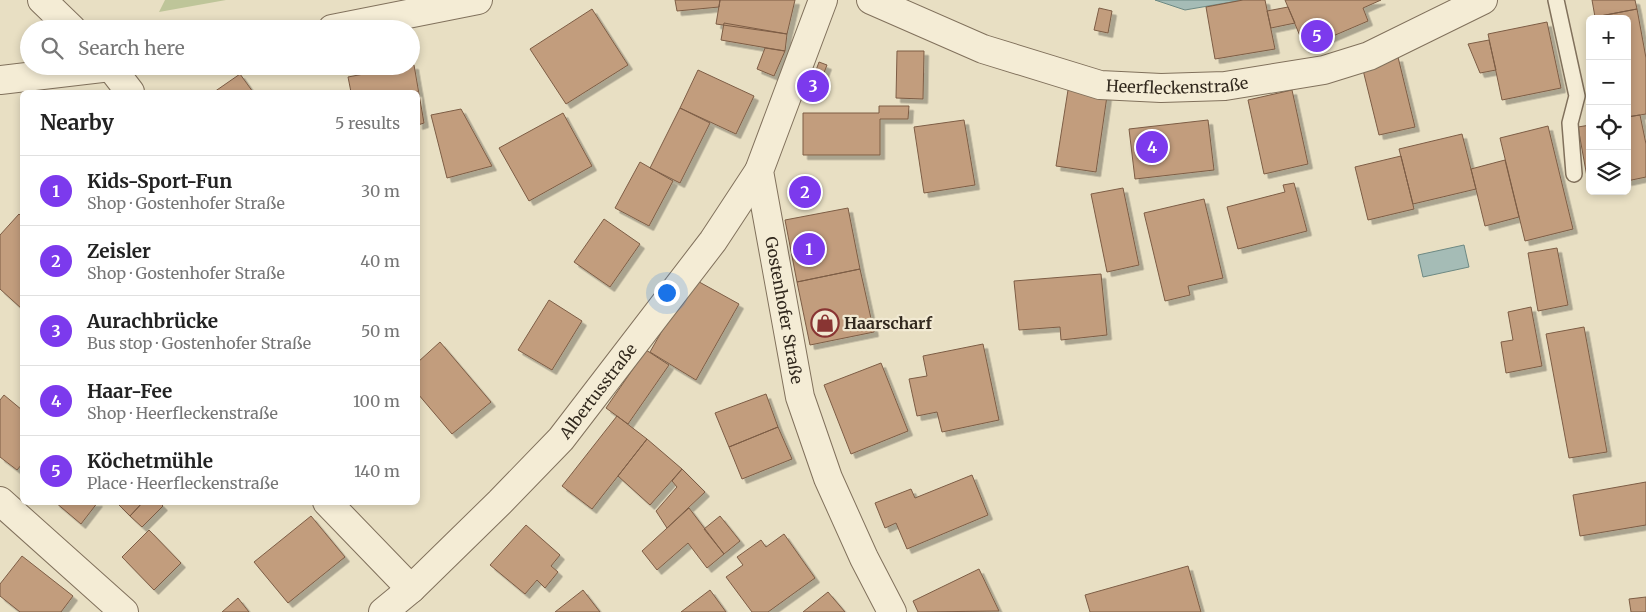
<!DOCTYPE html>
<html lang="en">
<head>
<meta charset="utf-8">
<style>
  :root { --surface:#fff; --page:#f2f2f2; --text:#222; --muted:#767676; --line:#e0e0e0; --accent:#7c3aed }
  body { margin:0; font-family:Merriweather,serif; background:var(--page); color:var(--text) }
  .controls { position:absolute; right:15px; top:15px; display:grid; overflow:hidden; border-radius:8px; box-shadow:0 2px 8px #0003 }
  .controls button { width:45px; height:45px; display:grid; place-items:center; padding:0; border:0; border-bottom:1px solid var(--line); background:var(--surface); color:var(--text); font:25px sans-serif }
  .you { position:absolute; left:666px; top:292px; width:18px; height:18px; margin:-12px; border:4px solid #fff; border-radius:50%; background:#1a73e8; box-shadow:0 0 0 8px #1a73e833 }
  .badge { display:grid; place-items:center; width:32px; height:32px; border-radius:50%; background:var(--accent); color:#fff; font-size:16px; font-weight:700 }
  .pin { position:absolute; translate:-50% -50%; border:2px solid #fff; box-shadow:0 1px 5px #0006 }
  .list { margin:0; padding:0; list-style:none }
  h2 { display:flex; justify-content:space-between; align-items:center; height:65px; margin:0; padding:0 20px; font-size:21px }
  h2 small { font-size:16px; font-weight:400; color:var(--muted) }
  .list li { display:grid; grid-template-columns:32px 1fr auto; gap:15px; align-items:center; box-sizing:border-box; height:70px; padding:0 20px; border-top:1px solid var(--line) }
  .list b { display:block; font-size:19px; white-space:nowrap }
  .list p { margin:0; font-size:16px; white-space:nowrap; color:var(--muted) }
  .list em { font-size:16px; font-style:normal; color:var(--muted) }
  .icon { flex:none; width:28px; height:28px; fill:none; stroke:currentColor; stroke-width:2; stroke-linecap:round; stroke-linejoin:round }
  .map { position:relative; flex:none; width:1646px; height:612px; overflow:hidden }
  .search { position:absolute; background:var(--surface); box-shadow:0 2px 8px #0003; left:20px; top:20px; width:400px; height:55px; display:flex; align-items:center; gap:12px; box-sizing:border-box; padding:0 18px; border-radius:28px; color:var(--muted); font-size:19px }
  .panel { position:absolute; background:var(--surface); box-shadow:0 2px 8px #0003; left:20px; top:90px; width:400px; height:415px; border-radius:8px }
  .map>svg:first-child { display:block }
  .green { fill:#bec599 }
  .water { fill:#a5bcb6; stroke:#6d8983 }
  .building { fill:#c29d7d; stroke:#7d5d45; filter:url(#shadow) }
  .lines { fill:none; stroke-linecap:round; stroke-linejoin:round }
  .service-casing { stroke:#81715c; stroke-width:18 }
  .minor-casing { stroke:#81715c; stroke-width:30 }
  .service { stroke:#f4ecd5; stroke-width:15 }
  .minor { stroke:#f4ecd5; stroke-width:28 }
  .labels { text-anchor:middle; stroke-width:4.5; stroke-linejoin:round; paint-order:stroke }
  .street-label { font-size:16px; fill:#32291e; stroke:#f1e9d2 }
  .poi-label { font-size:16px; font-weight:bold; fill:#32291e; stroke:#f1e9d2; text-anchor:start }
</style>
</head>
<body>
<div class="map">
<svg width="1646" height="612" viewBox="0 0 1646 612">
  <defs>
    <filter id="shadow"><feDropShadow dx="4.5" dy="4.5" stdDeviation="0" flood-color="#0004"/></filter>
  </defs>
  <rect width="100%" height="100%" fill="#e8dfc3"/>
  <path class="green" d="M165 0H226L159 12Z"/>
  <path class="water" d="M1155 0H1243L1185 10Z
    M1464 245 1469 267 1423 277 1418 255Z"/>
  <path class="building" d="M675 0H720L719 7 677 11Z
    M720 0H795L787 34 716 24Z
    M1243 0H1265L1275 49 1215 59 1206 7Z
    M1285 0H1381L1363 8 1368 21 1305 48Z
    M1592 0H1635L1637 9 1595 17Z
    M1288 7 1295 23 1271 28 1267 11Z
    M1099 8 1112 11 1108 33 1094 30Z
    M592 9 628 65 566 104 530 49Z
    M1637 9 1646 58V114L1627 117V19H1596L1595 17Z
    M1547 22 1561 88 1502 100 1488 34Z
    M724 23 787 34 785 51 721 40Z
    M1489 40 1496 70 1480 73 1468 44Z
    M765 48 785 51 774 76 757 69Z
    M897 51H924L923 99 896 98Z
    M1398 57 1415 127 1379 135 1363 70Z
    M819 62 827 65 820 83 812 81Z
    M411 65H414L424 123 418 125V92H351L348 77Z
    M698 70 754 96 736 134 680 108Z
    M240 74 253 92H214Z
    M1068 90 1107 96 1096 172 1056 166Z
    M1292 90 1308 164 1264 174 1248 100Z
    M879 106H909L908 119H880V155H803V113H879Z
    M680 108 710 123 680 183 650 168Z
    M461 109 492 166 447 178 431 115Z
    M563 113 592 166 529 201 499 148Z
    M1640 115 1646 144V177L1627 181V117Z
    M964 120 975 185 924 193 914 127Z
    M1208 120 1214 170 1135 179 1129 129Z
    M1590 125V188H1589L1578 127Z
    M1548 126 1573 229 1525 241 1500 138Z
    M1462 134 1476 189 1413 204 1399 149Z
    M1401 156 1414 209 1368 220 1355 167Z
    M1505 160 1519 217 1485 226 1471 169Z
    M640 162 673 181 649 226 615 208Z
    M1294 183 1307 231 1238 249 1227 207 1285 192 1283 185Z
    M1123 188 1139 265 1107 272 1091 194Z
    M1204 199 1223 278 1188 286 1190 295 1165 301 1144 213Z
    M848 208 860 269 797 282 785 220Z
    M19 214 22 217V309L0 289V235Z
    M604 219 640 244 610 287 574 262Z
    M1557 248 1568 305 1538 311 1528 253Z
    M860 269 874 332 810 345 797 282Z
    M1101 274 1107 335 1061 340 1060 327 1019 330 1014 281Z
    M692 278 739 304 696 380 650 352Z
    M549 300 582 321 552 370 518 350Z
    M1531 307 1542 366 1506 373 1501 342 1513 340 1508 312Z
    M1584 327 1607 452 1569 458 1546 334Z
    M440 342 491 402 452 434 418 394V362Z
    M983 344 999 420 942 432 937 412 917 416 909 379 927 376 923 356Z
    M646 350 669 365 628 424 606 408Z
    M881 363 908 431 851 454 824 385Z
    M766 394 778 427 729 447 715 413Z
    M4 395 22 410V464L17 470 0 457V400Z
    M617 416 647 439 592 509 562 486Z
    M778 427 792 459 742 479 729 447Z
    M647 439 682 469 650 505 618 476Z
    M682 469 705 492 667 528 656 511 677 487 672 481Z
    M972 475 988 515 907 549 896 523 885 528 875 503 911 489 915 498Z
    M1646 482V525L1580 536 1573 495Z
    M55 502H98L81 524Z
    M120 502H143L130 516 118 504Z
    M143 502H159L163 506 142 527 130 516Z
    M689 508 724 554 707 568 688 543 657 570 642 551Z
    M311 516 345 557 288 603 254 562Z
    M720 516 740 541 724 554 704 529Z
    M526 525 560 555 551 566 558 572 545 588 537 580 525 594 490 565Z
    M149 530 181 563 154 590 122 557Z
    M784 534 815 578 768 612H752L726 577 743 565 737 557 761 540 766 547Z
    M22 556 73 596 61 612H20L0 596V584Z
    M1188 566 1201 612H1090L1085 595Z
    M979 569 999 611 918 612 913 601Z
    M583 590 600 612H555Z
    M710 590 726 612H681Z
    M828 592 845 612H803Z
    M1646 597V612H1631L1629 599Z
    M238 598 249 612H222Z"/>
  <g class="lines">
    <g class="service-casing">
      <path id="service" d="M1556 0 1577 96 1570 123 1574 174"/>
    </g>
    <g class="minor-casing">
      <g id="minor">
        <path d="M42 0 72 29"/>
        <path id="s1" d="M823 0 759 171 800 397 828 478 864 558 892 612"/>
        <path id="s2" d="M871 0 983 49 1100 85 1161 88 1225 86 1324 70 1369 56 1483 0"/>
        <path d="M332 29 478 0"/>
        <path d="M110 66 130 92"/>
        <path d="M0 80 119 66"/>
        <path d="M0 501 124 612"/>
        <path d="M327 502 411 589"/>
        <path id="s3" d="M383 612 411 589 500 502 561 439 713 241 759 171"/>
      </g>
    </g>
    <use href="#service" class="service"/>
    <use href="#minor" class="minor"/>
  </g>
  <defs>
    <g id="shop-ring" transform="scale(1.4375)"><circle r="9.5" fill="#f1e9d2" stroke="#893533" stroke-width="1.5"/><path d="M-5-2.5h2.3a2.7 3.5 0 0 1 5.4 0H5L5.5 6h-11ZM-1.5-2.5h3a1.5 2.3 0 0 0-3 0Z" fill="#893533"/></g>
  </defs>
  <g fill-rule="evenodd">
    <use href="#shop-ring" x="825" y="323"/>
  </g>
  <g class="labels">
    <g class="street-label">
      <text dy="6" stroke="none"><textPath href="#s2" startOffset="322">Heerfleckenstraße</textPath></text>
      <text dy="6" stroke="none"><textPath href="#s1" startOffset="324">Gostenhofer Straße</textPath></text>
      <text dy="6" stroke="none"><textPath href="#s3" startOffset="309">Albertusstraße</textPath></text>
    </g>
    <g class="poi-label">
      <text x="844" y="329">Haarscharf</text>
    </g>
  </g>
</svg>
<div class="controls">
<button>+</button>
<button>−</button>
<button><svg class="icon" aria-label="locate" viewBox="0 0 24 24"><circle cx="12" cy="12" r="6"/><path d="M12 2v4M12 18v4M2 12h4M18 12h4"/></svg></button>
<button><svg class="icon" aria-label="layers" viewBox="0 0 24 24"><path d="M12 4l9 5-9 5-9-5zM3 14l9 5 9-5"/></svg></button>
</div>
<div class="you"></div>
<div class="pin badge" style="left:809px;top:249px">1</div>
<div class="pin badge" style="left:805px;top:192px">2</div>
<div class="pin badge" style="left:813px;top:86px">3</div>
<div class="pin badge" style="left:1152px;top:147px">4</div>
<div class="pin badge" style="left:1317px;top:36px">5</div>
<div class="search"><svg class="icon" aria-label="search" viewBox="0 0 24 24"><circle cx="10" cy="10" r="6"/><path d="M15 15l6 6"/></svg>Search here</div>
<section class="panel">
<h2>Nearby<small>5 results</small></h2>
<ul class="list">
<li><span class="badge">1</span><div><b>Kids-Sport-Fun</b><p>Shop · Gostenhofer Straße</p></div><em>30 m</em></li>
<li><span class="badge">2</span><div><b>Zeisler</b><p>Shop · Gostenhofer Straße</p></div><em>40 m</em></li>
<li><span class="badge">3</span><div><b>Aurachbrücke</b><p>Bus stop · Gostenhofer Straße</p></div><em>50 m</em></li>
<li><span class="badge">4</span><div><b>Haar-Fee</b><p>Shop · Heerfleckenstraße</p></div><em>100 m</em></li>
<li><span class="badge">5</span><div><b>Köchetmühle</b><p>Place · Heerfleckenstraße</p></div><em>140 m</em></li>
</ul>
</section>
</div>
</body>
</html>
